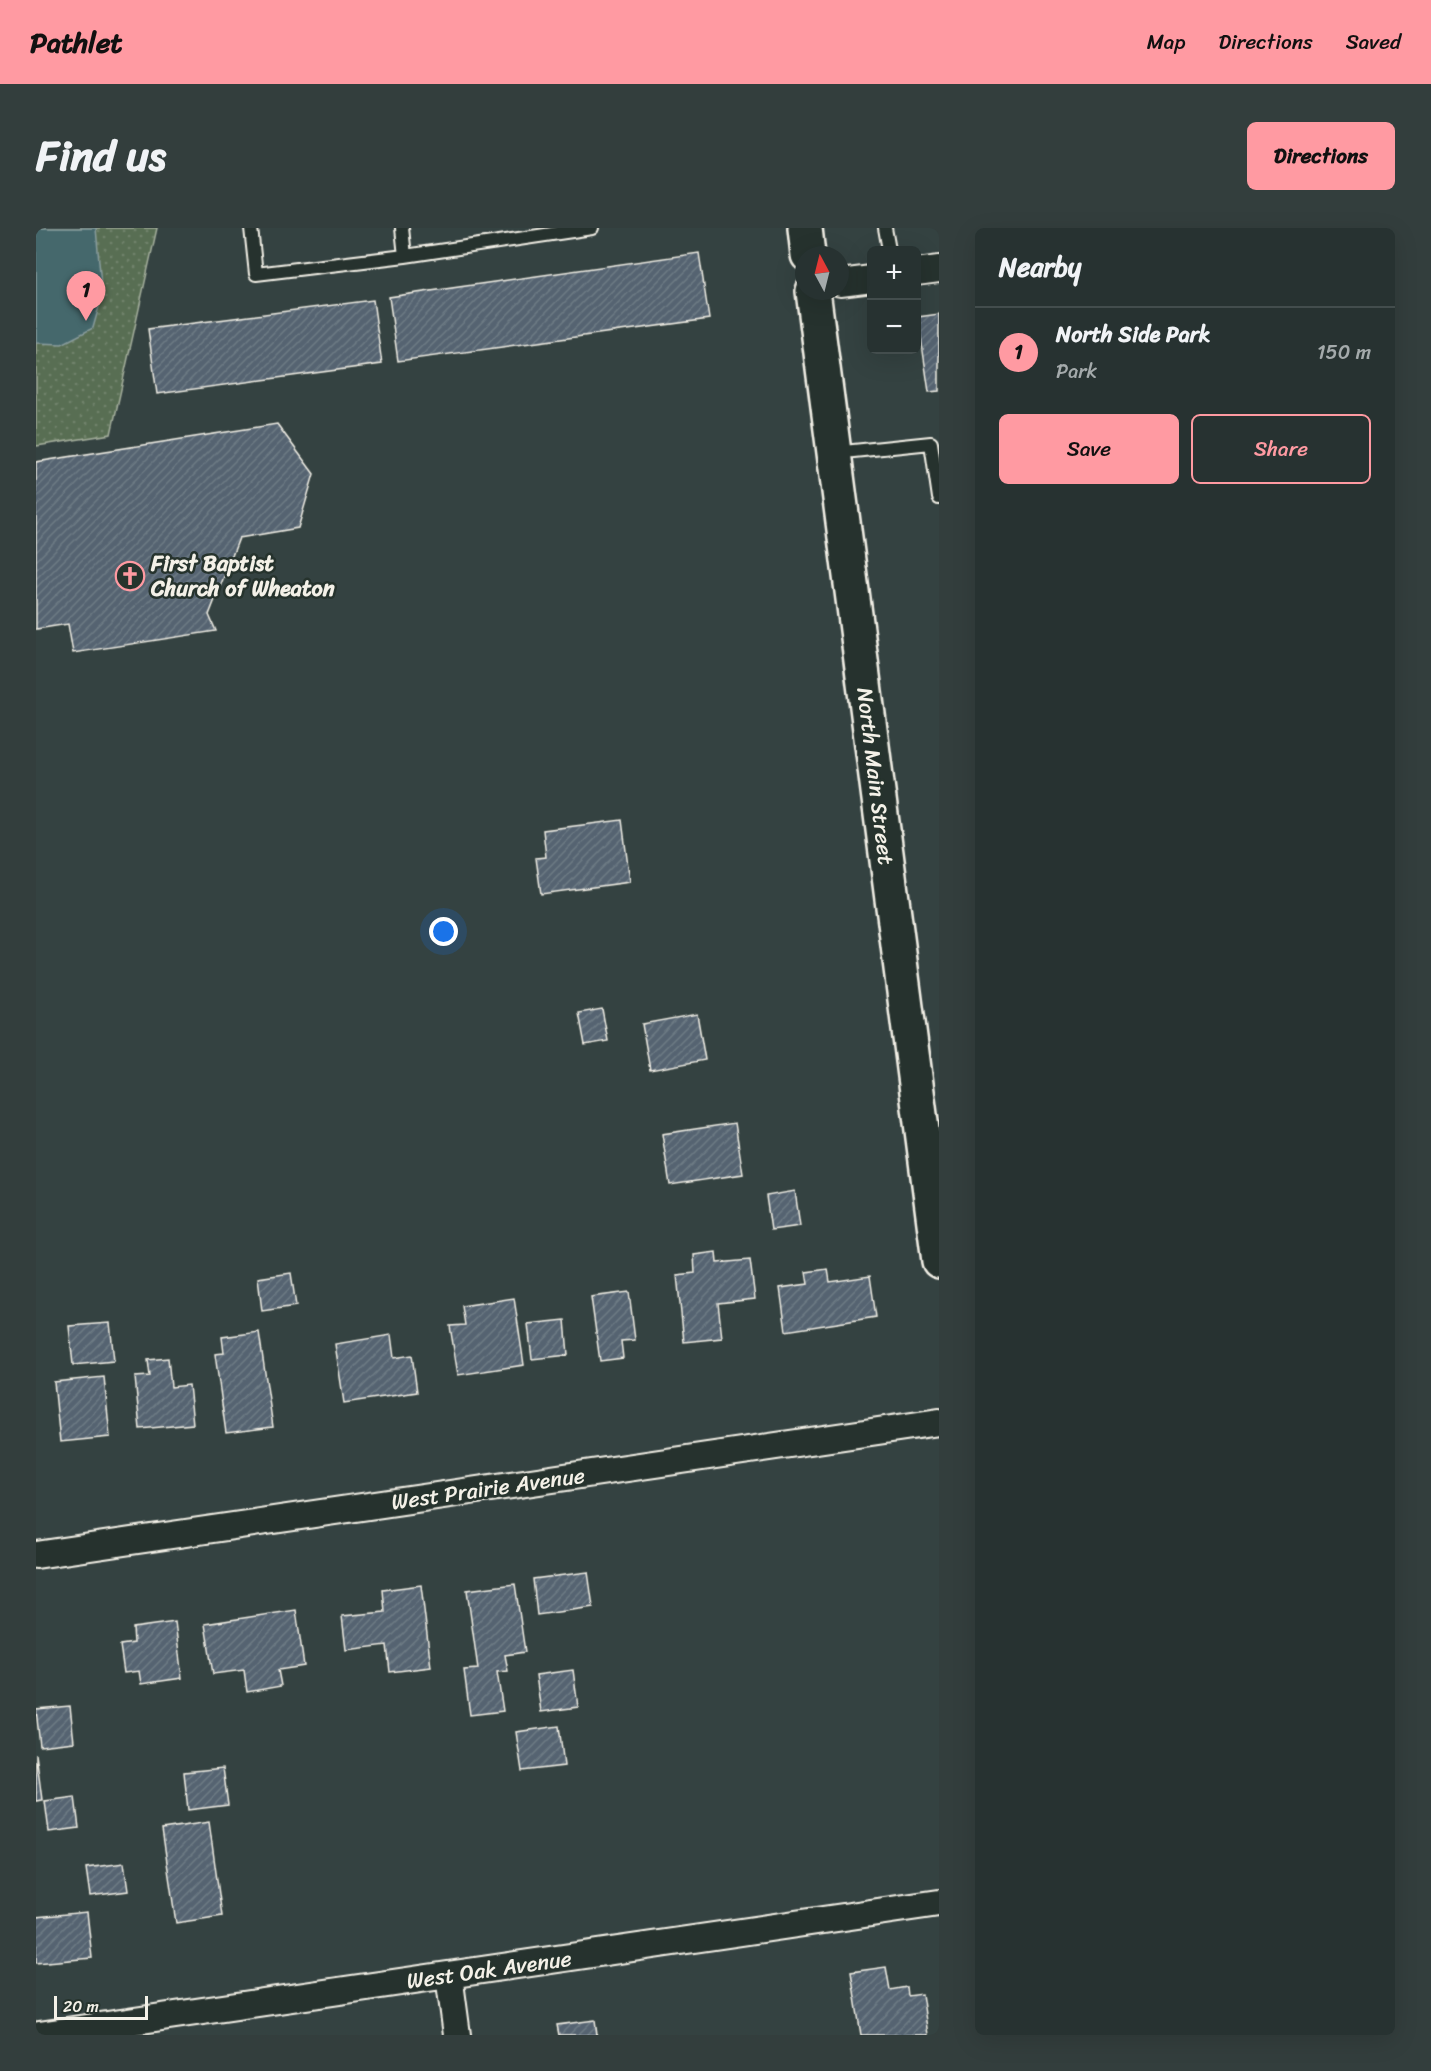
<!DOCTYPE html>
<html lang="en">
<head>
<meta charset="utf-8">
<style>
  :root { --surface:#273231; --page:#333e3d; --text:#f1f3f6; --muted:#a4aaab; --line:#434d4d; --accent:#ff9aa2 }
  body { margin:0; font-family:Sriracha,sans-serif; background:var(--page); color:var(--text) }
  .controls { position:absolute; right:18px; top:18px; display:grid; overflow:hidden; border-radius:9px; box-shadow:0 6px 24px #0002 }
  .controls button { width:54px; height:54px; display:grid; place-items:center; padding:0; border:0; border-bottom:2px solid var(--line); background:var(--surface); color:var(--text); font:30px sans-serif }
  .compass { position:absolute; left:759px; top:18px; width:54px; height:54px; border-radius:50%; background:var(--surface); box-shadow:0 6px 24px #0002; rotate:353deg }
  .scale { position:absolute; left:18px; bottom:15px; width:94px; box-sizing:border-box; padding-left:6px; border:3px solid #f4f1e8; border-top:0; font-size:16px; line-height:21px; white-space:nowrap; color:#f4f1e8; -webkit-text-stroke:4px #26332d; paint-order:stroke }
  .you { position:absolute; left:408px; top:704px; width:21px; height:21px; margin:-15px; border:4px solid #fff; border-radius:50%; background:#1a73e8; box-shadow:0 0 0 9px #1a73e833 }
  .badge { display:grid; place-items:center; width:39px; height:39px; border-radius:50%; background:var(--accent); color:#111; font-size:20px; font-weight:700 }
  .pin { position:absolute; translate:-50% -50px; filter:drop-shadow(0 2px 3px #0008) }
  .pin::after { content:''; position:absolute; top:32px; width:21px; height:18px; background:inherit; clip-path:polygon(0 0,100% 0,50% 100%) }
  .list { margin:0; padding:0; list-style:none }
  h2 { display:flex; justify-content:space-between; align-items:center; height:78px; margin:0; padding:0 24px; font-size:26px }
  h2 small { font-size:20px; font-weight:400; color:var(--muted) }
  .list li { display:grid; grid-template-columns:39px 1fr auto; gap:18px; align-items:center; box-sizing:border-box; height:90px; padding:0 24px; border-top:2px solid var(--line) }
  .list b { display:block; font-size:22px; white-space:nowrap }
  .list p { margin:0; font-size:20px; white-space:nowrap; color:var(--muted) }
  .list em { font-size:20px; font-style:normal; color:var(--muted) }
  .actions { display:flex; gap:12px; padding:18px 24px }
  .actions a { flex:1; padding:14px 0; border:2px solid var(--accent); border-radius:9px; text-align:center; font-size:21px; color:var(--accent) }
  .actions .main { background:var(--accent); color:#111 }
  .map { position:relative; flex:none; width:903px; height:1807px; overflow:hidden; border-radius:9px }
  header { display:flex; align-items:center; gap:36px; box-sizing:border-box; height:84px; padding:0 30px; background:var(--accent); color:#111 }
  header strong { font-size:28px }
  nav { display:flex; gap:33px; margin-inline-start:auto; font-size:21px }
  .intro { display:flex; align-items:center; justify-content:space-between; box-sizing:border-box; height:144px; padding:0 36px }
  h1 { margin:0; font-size:42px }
  .button { padding:15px 27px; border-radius:9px; background:var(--accent); color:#111; font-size:21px; font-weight:700 }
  main { display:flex; gap:36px; padding:0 36px }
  aside { flex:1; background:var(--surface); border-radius:9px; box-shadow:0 6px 24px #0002 }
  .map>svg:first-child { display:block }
  .park { fill:url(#park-dots); stroke:#a6b09e; stroke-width:1.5 }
  .water { fill:#45676c; stroke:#8b9e9e; stroke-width:1.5 }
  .building { fill:url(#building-hatch); stroke:#f4f1e8; stroke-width:1.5 }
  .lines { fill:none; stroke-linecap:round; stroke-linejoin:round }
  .lane-casing { stroke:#f4f1e8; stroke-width:16 }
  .street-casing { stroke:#f4f1e8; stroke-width:30 }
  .secondary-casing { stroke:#f4f1e8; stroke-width:38 }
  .lane { stroke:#26332d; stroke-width:12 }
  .street { stroke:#26332d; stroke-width:26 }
  .secondary { stroke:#26332d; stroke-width:33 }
  .labels { text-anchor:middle; stroke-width:5; stroke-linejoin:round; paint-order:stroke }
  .poi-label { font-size:22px; font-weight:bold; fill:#f4f1e8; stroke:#26332d; text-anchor:start }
  .street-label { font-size:22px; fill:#f4f1e8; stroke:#26332d }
</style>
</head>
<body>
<header>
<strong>Pathlet</strong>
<nav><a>Map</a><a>Directions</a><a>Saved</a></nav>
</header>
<div class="intro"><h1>Find us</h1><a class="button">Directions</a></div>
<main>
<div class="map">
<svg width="903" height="1807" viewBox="0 0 903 1807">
  <defs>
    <pattern id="park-dots" width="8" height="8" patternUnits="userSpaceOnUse" patternTransform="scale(1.5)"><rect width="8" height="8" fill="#586e53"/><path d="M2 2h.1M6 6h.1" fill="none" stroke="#71836c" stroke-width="1.8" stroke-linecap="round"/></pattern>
    <pattern id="building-hatch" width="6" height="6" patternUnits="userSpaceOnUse" patternTransform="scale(1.5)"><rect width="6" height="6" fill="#556471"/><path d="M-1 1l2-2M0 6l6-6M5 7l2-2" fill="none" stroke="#6e7b85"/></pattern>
  </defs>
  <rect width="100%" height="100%" fill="#344241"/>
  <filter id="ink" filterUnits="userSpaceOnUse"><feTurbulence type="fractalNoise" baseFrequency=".0167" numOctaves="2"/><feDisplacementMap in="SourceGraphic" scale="12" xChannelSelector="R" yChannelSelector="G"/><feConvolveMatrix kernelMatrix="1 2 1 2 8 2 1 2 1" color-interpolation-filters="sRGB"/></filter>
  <g filter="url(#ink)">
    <path class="park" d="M0 0H121L75 206 0 218Z"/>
    <path class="water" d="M0 0H60L66 68 57 100 26 116 0 115Z"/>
    <path class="building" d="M663 25 673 91 362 133 353 69Z
      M337 72 346 136 121 166 112 101Z
      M903 86V163L893 164 882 89Z
      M241 196 278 246 262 300 203 310 173 387 180 403 37 425 32 396 0 401V234Z
      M586 592 594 654 505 666 500 630 510 629 507 602Z
      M566 781 572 813 549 817 543 785Z
      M661 786 669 832 614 842 606 796Z
      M699 895 707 946 634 957 626 906Z
      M759 963 764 998 735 1002 730 968Z
      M680 1024 681 1035 714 1032 719 1071 682 1075 686 1110 648 1114 641 1047 659 1045 658 1027Z
      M792 1041 794 1054 834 1048 840 1089 750 1103 744 1060 772 1056 770 1044Z
      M255 1045 260 1078 226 1083 222 1050Z
      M593 1064 599 1112 585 1113 587 1130 564 1133 555 1069Z
      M478 1070 488 1137 422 1147 414 1098 429 1097 426 1078Z
      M529 1092 532 1127 496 1131 492 1096Z
      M74 1095 78 1133 37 1137 33 1098Z
      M223 1104 237 1199 190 1205 179 1126 188 1125 186 1109Z
      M355 1107 358 1130 376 1127 381 1164 308 1175 299 1116Z
      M132 1130 135 1159 153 1157 157 1196 104 1201 99 1149 114 1148 112 1132Z
      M68 1149 74 1209 24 1214 18 1154Z
      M552 1344 557 1379 501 1387 497 1351Z
      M479 1356 489 1424 469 1427 472 1443 461 1444 467 1483 434 1487 428 1442 442 1441 431 1362Z
      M385 1357 395 1439 354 1444 351 1417 310 1422 306 1388 349 1384 347 1362Z
      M260 1382 268 1438 242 1442 245 1458 211 1464 208 1442 177 1446 169 1396Z
      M139 1394 146 1450 105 1456 103 1443 88 1445 84 1417 98 1415 97 1400Z
      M537 1442 542 1479 505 1484 500 1447Z
      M34 1478 38 1514 4 1518 0 1481Z
      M523 1498 528 1538 486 1543 480 1504Z
      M0 1526 6 1572 0 1573Z
      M187 1540 192 1577 152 1582 148 1544Z
      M39 1569 43 1600 13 1604 9 1573Z
      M173 1594 186 1688 140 1695 126 1601Z
      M88 1635 92 1663 54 1668 50 1640Z
      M51 1684 56 1730 0 1735V1689Z
      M850 1739 854 1762 871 1759 872 1768 886 1766 892 1807H825L815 1744Z
      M559 1792 561 1807H523L521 1797Z"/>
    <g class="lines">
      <g class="lane-casing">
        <path id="lane" d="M215 0 220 46 369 28 556 0
          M366 0 369 28
          M849 0 853 22
          M798 225 895 215 903 270"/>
      </g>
      <g class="street-casing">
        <path id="street" d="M880 44 903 41
          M804 55 836 51
          M0 1327 903 1194
          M413 1747 421 1807
          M3 1807 903 1675"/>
      </g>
      <g class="secondary-casing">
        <path id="secondary" d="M769 0 772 27
          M777 63 903 1033"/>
      </g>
      <use href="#lane" class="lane"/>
      <use href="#street" class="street"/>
      <use href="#secondary" class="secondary"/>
    </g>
  </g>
  <defs>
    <g id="church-ring" transform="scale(1.5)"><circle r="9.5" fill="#26332d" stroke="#ff9aa2" stroke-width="1.5"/><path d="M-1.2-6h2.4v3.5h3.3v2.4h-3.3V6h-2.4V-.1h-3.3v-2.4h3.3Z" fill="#ff9aa2"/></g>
  </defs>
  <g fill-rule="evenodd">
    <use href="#church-ring" x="94" y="348"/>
  </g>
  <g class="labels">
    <g class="poi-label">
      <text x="115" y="343">First Baptist<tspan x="115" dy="25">Church of Wheaton</tspan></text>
    </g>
    <g class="street-label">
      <text transform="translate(840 548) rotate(83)" y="8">North Main Street</text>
      <text transform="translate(452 1260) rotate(-8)" y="8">West Prairie Avenue</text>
      <text transform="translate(453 1741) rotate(-8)" y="8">West Oak Avenue</text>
    </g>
  </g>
</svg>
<div class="controls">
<button>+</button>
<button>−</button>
</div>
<svg class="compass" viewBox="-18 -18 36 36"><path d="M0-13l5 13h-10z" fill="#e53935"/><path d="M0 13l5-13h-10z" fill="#a4aaab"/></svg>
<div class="scale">20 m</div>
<div class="you"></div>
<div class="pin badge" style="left:50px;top:93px">1</div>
</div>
<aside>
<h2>Nearby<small></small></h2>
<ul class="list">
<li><span class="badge">1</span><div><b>North Side Park</b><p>Park</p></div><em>150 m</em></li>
</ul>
<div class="actions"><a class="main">Save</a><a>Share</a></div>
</aside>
</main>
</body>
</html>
